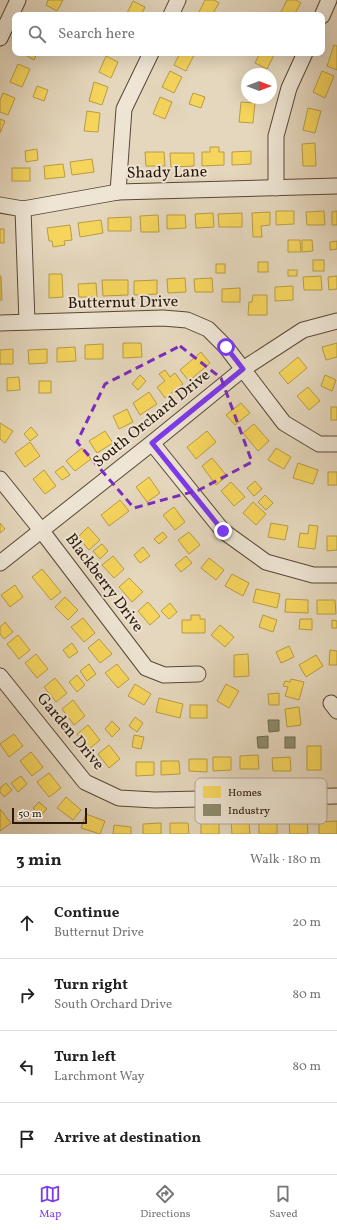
<!DOCTYPE html>
<meta charset="utf-8">
<style>
:root{--surface:#fff;--page:#f6f6f6;--text:#222;--muted:#767676;--line:#e0e0e0;--accent:#7c3aed}
body{margin:0;font-family:Vollkorn,serif;background:var(--page);color:var(--text)}
.compass{position:absolute;left:241px;top:68px;width:36px;height:36px;border-radius:50%;background:var(--surface);box-shadow:0 4px 16px #0002;rotate:90deg}
.scale{position:absolute;left:12px;bottom:10px;width:75px;box-sizing:border-box;padding-left:4px;border:2px solid #29170a;border-top:0;font-size:11px;line-height:14px;white-space:nowrap;color:#29170a;-webkit-text-stroke:3px #eee5d4;paint-order:stroke}
.stop{position:absolute;width:12px;height:12px;margin:-9px;border:3px solid #7c3aed;border-radius:50%;background:#fff}
.stop.end{background:#7c3aed;border-color:#fff;box-shadow:0 1px 4px #0008}
.list{margin:0;padding:0;list-style:none}
h2{display:flex;justify-content:space-between;align-items:center;height:52px;margin:0;padding:0 16px;font-size:17px}
h2 small{font-size:13px;font-weight:400;color:var(--muted)}
.list li{display:grid;grid-template-columns:26px 1fr auto;gap:12px;align-items:center;box-sizing:border-box;height:72px;padding:0 16px;border-top:1px solid var(--line)}
.list b{display:block;font-size:15px;white-space:nowrap}
.list p{margin:0;font-size:13px;white-space:nowrap;color:var(--muted)}
.list em{font-size:13px;font-style:normal;color:var(--muted)}
.icon{flex:none;width:22px;height:22px;fill:none;stroke:currentColor;stroke-width:2;stroke-linecap:round;stroke-linejoin:round}
.map{position:relative;flex:none;width:337px;height:834px;overflow:hidden}
.search{position:absolute;background:var(--surface);box-shadow:0 4px 16px #0002;left:12px;right:12px;top:12px;height:44px;display:flex;align-items:center;gap:10px;box-sizing:border-box;padding:0 14px;border-radius:8px;color:var(--muted);font-size:15px}
.sheet{height:340px;background:var(--surface)}
nav{display:flex;justify-content:space-around;align-items:center;box-sizing:border-box;height:56px;border-top:1px solid var(--line);background:var(--surface);font-size:11px;color:var(--muted)}
nav a{display:grid;justify-items:center;gap:2px}
nav .on{color:var(--accent)}
.map>svg:first-child{display:block}
</style>
<div class="map">
<svg width="337" height="834" viewBox="0 0 337 834">
<rect width="100%" height="100%" fill="#e5d7bd"/>
<filter id="stains"><feTurbulence type="fractalNoise" baseFrequency=".005" numOctaves="4"/><feColorMatrix values="0 0 0 0 .2 0 0 0 0 .09 0 0 0 0 .02 0 0 0 .5 -.17"/></filter>
<radialGradient id="worn" r=".72"><stop offset=".6" stop-color="#630" stop-opacity="0"/><stop offset="1" stop-color="#630" stop-opacity=".3"/></radialGradient>
<g fill="#f6d55c" stroke="#b89c43">
<path d="M48,0H63L57,11L46,5Z"/>
<path d="M205,0H214L219,3L212,15H204L199,12Z"/>
<path d="M287,0H296L301,3L294,15H286L281,12Z"/>
<path d="M133,1L145,7L141,15H126Z"/>
<path d="M334,45L337,46V70L327,66Z"/>
<path d="M22,53H37L34,60Z"/>
<path d="M180,53H191L194,55L186,71L174,65Z"/>
<path d="M260,53H275L267,69L255,63Z"/>
<path d="M106,56L118,62L111,78L99,72Z"/>
<path d="M18,64L30,69L22,87L10,82Z"/>
<path d="M170,71L182,77L174,93L162,87Z"/>
<path d="M322,71L334,76L325,98L313,92Z"/>
<path d="M94,82L108,87L102,105L89,101Z"/>
<path d="M37,86L48,90L44,101L33,97Z"/>
<path d="M3,93L15,98L8,115L0,112V100Z"/>
<path d="M193,93L205,97L201,108L189,104Z"/>
<path d="M160,97L172,102L165,119L153,114Z"/>
<path d="M241,102L255,103L253,123L239,122Z"/>
<path d="M308,108L321,111L315,133L303,130Z"/>
<path d="M87,111L100,113L98,132L84,131Z"/>
<path d="M0,119L5,121L0,133Z"/>
<path d="M315,143L316,166H303L302,144Z"/>
<path d="M210,147H219V152H224V165L202,166V152H210Z"/>
<path d="M37,149L38,160L26,162L25,151Z"/>
<path d="M251,151V164L232,165V152Z"/>
<path d="M145,152H164L165,166H146Z"/>
<path d="M170,153H194V166L171,167Z"/>
<path d="M92,159L94,172L72,175L70,162Z"/>
<path d="M63,164L65,177L45,179L44,166Z"/>
<rect x="12" y="168" width="18" height="13"/>
<path d="M276,211H294V224L276,225Z"/>
<path d="M324,211L325,225H307L306,212Z"/>
<path d="M337,211V225H332V212Z"/>
<path d="M270,212V225L261,226L262,237H253L252,213Z"/>
<path d="M213,213L214,227L196,228L195,214Z"/>
<path d="M242,213V227H219L218,214Z"/>
<path d="M158,215L159,232H141L140,216Z"/>
<path d="M167,215H185L186,228L167,229Z"/>
<path d="M131,217V231H108V218Z"/>
<path d="M101,220L103,233L80,237L78,223Z"/>
<path d="M70,225L72,240L64,241L65,245L53,247L52,241H49L47,228Z"/>
<rect x="0" y="229" width="4" height="14"/>
<path d="M288,240H300L301,252H288Z"/>
<path d="M302,240H312L313,251L302,252Z"/>
<path d="M337,241V249L330,250V242Z"/>
<rect x="313" y="260" width="11" height="11"/>
<rect x="258" y="262" width="10" height="10"/>
<rect x="216" y="264" width="9" height="9"/>
<rect x="288" y="270" width="9" height="6"/>
<path d="M49,274H62L63,297L49,298Z"/>
<path d="M0,276H1L2,300H0Z"/>
<path d="M321,276L322,290H304L303,277Z"/>
<path d="M337,276V289L329,290L328,277Z"/>
<path d="M185,278L186,292L168,293L167,279Z"/>
<path d="M212,278L213,292H195L194,279Z"/>
<path d="M102,280H128V295L103,296Z"/>
<path d="M157,280V294L134,295V281Z"/>
<path d="M96,283L97,297H79L78,284Z"/>
<path d="M293,286V300L275,301V287Z"/>
<path d="M240,288V302H222V289Z"/>
<path d="M253,295H267V315H248L249,302H252Z"/>
<path d="M123,343H141L142,357L123,358Z"/>
<path d="M337,343V357L326,360L322,347Z"/>
<path d="M103,344V359H85V345Z"/>
<path d="M75,347L76,361L57,362V348Z"/>
<path d="M13,349V364H0V350Z"/>
<path d="M47,349V363L29,364L28,350Z"/>
<path d="M201,352L210,363L189,381L180,370Z"/>
<path d="M298,357L307,368L288,384L279,373Z"/>
<path d="M165,370L170,377L175,373L183,384L165,398L157,387L165,381L159,374Z"/>
<path d="M140,375L146,381L138,390L132,384Z"/>
<path d="M325,375L336,380L332,391L321,386Z"/>
<path d="M19,377L20,390L7,391V378Z"/>
<rect x="39" y="381" width="12" height="12"/>
<path d="M308,387L320,401L309,410L297,396Z"/>
<path d="M149,392L157,404L140,415L133,403Z"/>
<path d="M241,403L250,413L235,425L226,415Z"/>
<rect x="331" y="407" width="6" height="13"/>
<path d="M127,409L133,422L119,429L113,416Z"/>
<path d="M0,423L13,431L5,443L0,439Z"/>
<path d="M254,424L269,441L258,451L243,433Z"/>
<path d="M31,427L38,435L30,441L24,434Z"/>
<path d="M105,431L113,443L97,453L89,441Z"/>
<path d="M207,431L216,442L196,459L187,447Z"/>
<path d="M30,442L40,456L25,467L15,453Z"/>
<path d="M82,448L91,459L75,471L66,461Z"/>
<path d="M276,448L291,457L284,469L268,460Z"/>
<path d="M212,458L227,476L216,485L202,466Z"/>
<path d="M298,463L318,470L313,484L293,478Z"/>
<path d="M63,466L70,475L62,480L55,472Z"/>
<path d="M44,470L56,486L45,494L33,479Z"/>
<rect x="328" y="472" width="9" height="13"/>
<path d="M149,477L160,493L147,502L136,487Z"/>
<path d="M255,481L262,489L254,496L247,488Z"/>
<path d="M231,482L245,497L234,506L221,491Z"/>
<path d="M265,495L273,503L266,510L258,502Z"/>
<path d="M120,500L129,511L109,526L101,515Z"/>
<path d="M253,502L266,514L256,525L243,513Z"/>
<path d="M174,507L185,522L175,530L163,515Z"/>
<path d="M0,523L5,529L0,533Z"/>
<path d="M271,523L288,526L285,540L268,537Z"/>
<path d="M309,525L318,526L315,549L298,547L300,533L308,534Z"/>
<path d="M88,527L100,540L89,550L78,537Z"/>
<path d="M163,532L167,537L159,544L154,539Z"/>
<path d="M189,532L200,545L189,554L178,540Z"/>
<path d="M327,536H337V550L327,551Z"/>
<path d="M102,544L108,551L100,559L93,551Z"/>
<path d="M143,547L150,556L140,563L134,555Z"/>
<path d="M113,556L124,569L114,578L102,565Z"/>
<path d="M186,556L192,563L181,572L175,565Z"/>
<path d="M209,558L224,570L216,580L201,568Z"/>
<path d="M42,569L61,592L51,600L32,577Z"/>
<path d="M232,574L249,583L243,596L225,586Z"/>
<path d="M129,578L143,592L132,602L119,587Z"/>
<path d="M15,585L23,597L10,607L1,595Z"/>
<path d="M256,589L280,594L277,608L253,602Z"/>
<path d="M65,597L78,610L68,620L55,607Z"/>
<path d="M286,599L308,600V613L285,612Z"/>
<path d="M317,600H335L336,614H317Z"/>
<path d="M148,602L160,616L150,625L138,611Z"/>
<path d="M170,603L177,612L169,619L161,611Z"/>
<path d="M191,615H200V619H205V633H182V620H191Z"/>
<path d="M263,615L277,620L273,632L259,627Z"/>
<path d="M83,618L95,633L84,642L71,627Z"/>
<path d="M300,619H312V630L299,629Z"/>
<path d="M332,620L337,621V628H332Z"/>
<path d="M5,622L13,632L4,639L0,634V627Z"/>
<path d="M220,625L234,637L225,647L211,635Z"/>
<path d="M18,635L30,650L19,659L7,644Z"/>
<path d="M99,639L112,654L100,663L88,648Z"/>
<path d="M72,643L78,652L69,658L63,650Z"/>
<path d="M289,646L294,657L281,663L276,652Z"/>
<path d="M330,650L337,651V665H329Z"/>
<path d="M36,654L48,669L37,678L25,663Z"/>
<path d="M248,654L249,676L234,677V655Z"/>
<path d="M316,655L323,666L306,677L299,665Z"/>
<path d="M89,664L96,674L87,681L80,671Z"/>
<path d="M117,664L129,679L118,688L105,673Z"/>
<path d="M77,675L85,685L77,692L69,682Z"/>
<path d="M55,678L67,693L56,702L44,687Z"/>
<path d="M291,679L304,682L299,700L285,696L288,687L283,686L285,681L290,682Z"/>
<path d="M135,684L151,694L144,705L128,696Z"/>
<path d="M226,684L239,691L229,708L217,701Z"/>
<path d="M279,693V705H269L268,694Z"/>
<path d="M159,698L183,704L180,718L156,712Z"/>
<path d="M73,700L85,716L74,725L62,709Z"/>
<rect x="190" y="705" width="17" height="13"/>
<path d="M299,707L301,725L287,727L285,709Z"/>
<path d="M135,717L143,723L137,732L129,726Z"/>
<path d="M112,721L120,729L112,737L105,729Z"/>
<path d="M88,725L100,740L89,749L77,734Z"/>
<path d="M14,734L23,746L9,757L0,744Z"/>
<path d="M134,735L144,737L141,749L132,747Z"/>
<path d="M109,745L120,759L109,768L98,754Z"/>
<rect x="307" y="746" width="14" height="24"/>
<path d="M31,752L43,767L32,776L20,761Z"/>
<path d="M258,755L259,769H240V756Z"/>
<path d="M213,757H231V770L213,771Z"/>
<path d="M290,757L291,771H273L272,758Z"/>
<path d="M189,759H207V772L189,771Z"/>
<path d="M161,761H179L180,774L161,775Z"/>
<path d="M136,762H154V775L136,776Z"/>
<path d="M49,773L61,788L49,797L37,782Z"/>
<path d="M21,776L27,784L18,792L11,783Z"/>
<path d="M6,783L12,790L4,797L0,792V788Z"/>
<path d="M66,797L81,810L73,820L57,808Z"/>
<path d="M39,802L47,809L40,816L33,808Z"/>
<path d="M0,809L11,823L0,831Z"/>
<path d="M86,814L105,821L100,834L81,828Z"/>
<path d="M231,821H249L250,834H232Z"/>
<path d="M337,821V834H319V822Z"/>
<rect x="201" y="822" width="18" height="12"/>
<path d="M289,822H307L308,834H290Z"/>
<path d="M161,823V834H143V824Z"/>
<path d="M170,823H188L189,834H170Z"/>
<rect x="259" y="823" width="18" height="11"/>
<path d="M114,825L131,827V834H113Z"/>
</g>
<g fill="#8c8c6e" stroke="#6e6950">
<path d="M268,720H279V731L269,732Z"/>
<path d="M268,736V748H258L257,737Z"/>
<rect x="285" y="737" width="10" height="11"/>
</g>
<g fill="none" stroke-linecap="round" stroke-linejoin="round">
<defs>
<g id="minor">
<path d="M171,15L178,0"/>
<path d="M322,16L329,0"/>
<path d="M0,38L18,0"/>
<path d="M276,188V136L289,88L305,53"/>
<path d="M118,192L124,109L151,53"/>
<path d="M0,205L23,209L118,192L337,186"/>
<path d="M23,209L27,322"/>
<path d="M0,323L163,318L187,320L208,329L226,347L284,423L319,444H337"/>
<path d="M152,443L223,531L266,562L313,575H337"/>
<path d="M0,479L41,530L146,668L164,675L198,674"/>
<path d="M0,563L152,443L243,369L303,330L337,321"/>
<path d="M0,676L85,782L119,798L155,800L337,796"/>
<path d="M331,703L337,711"/>
</g>
</defs>
<use href="#minor" stroke="#584737" stroke-width="17"/>
<use href="#minor" stroke="#eee5d4" stroke-width="15"/>
</g>
<g fill="none" stroke-linecap="round" stroke-linejoin="round">
<path stroke="#7c3aed" stroke-width="5" d="M223,531L152,443L243,369L226,347"/>
</g>
<path fill="none" stroke="#7b2cbf" stroke-width="3" stroke-dasharray="8 5" stroke-linejoin="round" d="M180,346L221,378L252,462L199,490L134,508L77,442L105,384Z"/>
<g text-anchor="middle" dominant-baseline="central" stroke-width="4" stroke-linejoin="round" paint-order="stroke">
<g font-size="16" fill="#29170a" stroke="#eee5d4">
<text transform="translate(167 173) rotate(-1)">Shady Lane</text>
<text transform="translate(123 303) rotate(-1)">Butternut Drive</text>
<text transform="translate(152 419) rotate(-39)">South Orchard Drive</text>
<text transform="translate(104 583) rotate(53)">Blackberry Drive</text>
<text transform="translate(70 732) rotate(50)">Garden Drive</text>
</g>
</g>
<rect x="195" y="778" width="132" height="46" rx="6" fill="#eee5d4" stroke="#b3a797" stroke-width="1"/>
<rect x="203" y="786" width="18" height="12" fill="#f6d55c"/>
<rect x="203" y="804" width="18" height="12" fill="#8c8c6e"/>
<g font-size="11" fill="#29170a">
<text x="228" y="796">Homes</text>
<text x="228" y="814">Industry</text>
</g>
<rect width="100%" height="100%" filter="url(#stains)"/>
<rect width="100%" height="100%" fill="url(#worn)"/>
</svg>
<svg class="compass" viewBox="-18 -18 36 36"><path d="M0-13l5 13h-10z" fill="#e53935"/><path d="M0 13l5-13h-10z" fill="#767676"/></svg>
<div class="scale">50 m</div>
<div class="stop" style="left:226px;top:347px"></div>
<div class="stop end" style="left:223px;top:531px"></div>
<div class="search"><svg class="icon" aria-label="search" viewBox="0 0 24 24"><circle cx="10" cy="10" r="6"/><path d="M15 15l6 6"/></svg>Search here</div>
</div>
<section class="sheet">
<h2>3 min<small>Walk · 180 m</small></h2>
<ul class="list">
<li><svg class="icon" aria-label="ahead" viewBox="0 0 24 24"><path d="M12 20V5M6 11l6-6 6 6"/></svg><div><b>Continue</b><p>Butternut Drive</p></div><em>20 m</em></li>
<li><svg class="icon" aria-label="right" viewBox="0 0 24 24"><path d="M7 20v-9h11M14 6l5 5-5 5"/></svg><div><b>Turn right</b><p>South Orchard Drive</p></div><em>80 m</em></li>
<li><svg class="icon" aria-label="left" viewBox="0 0 24 24"><path d="M17 20v-9H6M10 6l-5 5 5 5"/></svg><div><b>Turn left</b><p>Larchmont Way</p></div><em>80 m</em></li>
<li><svg class="icon" aria-label="arrive" viewBox="0 0 24 24"><path d="M6 21V4h12l-3 4 3 4H6"/></svg><div><b>Arrive at destination</b></div></li>
</ul>
</section>
<nav>
<a class="on"><svg class="icon" aria-label="map" viewBox="0 0 24 24"><path d="M3 6l6-2 6 2 6-2v14l-6 2-6-2-6 2zM9 4v14M15 6v14"/></svg>Map</a>
<a><svg class="icon" aria-label="directions" viewBox="0 0 24 24"><path d="M12 3l9 9-9 9-9-9zM9 14v-3h6M13 9l2 2-2 2"/></svg>Directions</a>
<a><svg class="icon" aria-label="saved" viewBox="0 0 24 24"><path d="M7 4h10v16l-5-4-5 4z"/></svg>Saved</a>
</nav>
